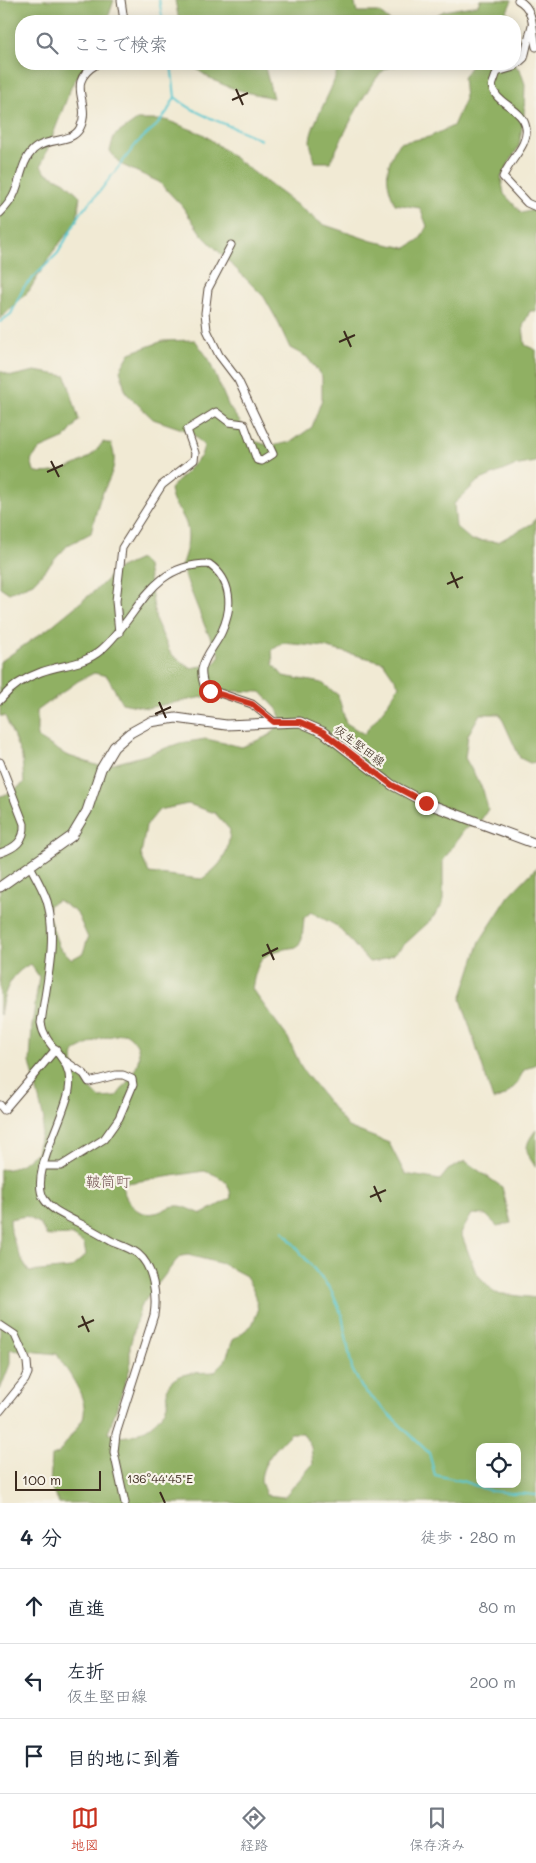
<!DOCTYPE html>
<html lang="ja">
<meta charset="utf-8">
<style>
:root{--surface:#fff;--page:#f2f2f3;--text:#1f2937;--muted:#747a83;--line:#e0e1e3;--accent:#c8321e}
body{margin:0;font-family:Mali,"Klee One",sans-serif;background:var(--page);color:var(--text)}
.controls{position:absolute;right:15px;bottom:15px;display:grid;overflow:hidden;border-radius:10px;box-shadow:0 2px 12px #0003}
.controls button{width:45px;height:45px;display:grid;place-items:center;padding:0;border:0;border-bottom:1px solid var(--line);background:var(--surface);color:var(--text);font:25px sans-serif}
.scale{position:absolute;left:15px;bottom:12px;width:86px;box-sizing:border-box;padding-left:5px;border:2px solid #3b2a1e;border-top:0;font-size:14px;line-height:18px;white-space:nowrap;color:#3b2a1e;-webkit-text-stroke:4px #f7f3e8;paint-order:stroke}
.stop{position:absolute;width:15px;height:15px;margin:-11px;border:4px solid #c8321e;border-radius:50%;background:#fff}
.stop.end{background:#c8321e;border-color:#fff;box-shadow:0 1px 5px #0008}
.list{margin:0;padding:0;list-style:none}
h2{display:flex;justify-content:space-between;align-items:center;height:65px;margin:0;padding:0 20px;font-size:21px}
h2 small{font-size:16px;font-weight:400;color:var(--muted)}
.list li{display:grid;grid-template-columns:32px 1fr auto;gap:15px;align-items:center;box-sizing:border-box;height:75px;padding:0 20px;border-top:1px solid var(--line)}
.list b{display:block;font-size:19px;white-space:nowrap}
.list p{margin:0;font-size:16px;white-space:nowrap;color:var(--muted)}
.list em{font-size:16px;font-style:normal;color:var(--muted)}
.icon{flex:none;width:28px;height:28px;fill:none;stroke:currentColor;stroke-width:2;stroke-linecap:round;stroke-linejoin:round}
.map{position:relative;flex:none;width:536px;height:1503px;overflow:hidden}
.search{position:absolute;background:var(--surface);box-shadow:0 2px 12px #0003;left:15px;right:15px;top:15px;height:55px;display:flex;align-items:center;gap:12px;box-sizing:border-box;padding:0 18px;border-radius:20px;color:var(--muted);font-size:19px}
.sheet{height:290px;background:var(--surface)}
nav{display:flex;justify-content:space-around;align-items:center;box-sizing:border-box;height:70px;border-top:1px solid var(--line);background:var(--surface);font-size:14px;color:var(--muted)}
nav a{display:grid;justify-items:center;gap:2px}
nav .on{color:var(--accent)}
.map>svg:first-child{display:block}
</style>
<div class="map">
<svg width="536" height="1503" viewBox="0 0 536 1503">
<rect width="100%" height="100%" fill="#f7f3e8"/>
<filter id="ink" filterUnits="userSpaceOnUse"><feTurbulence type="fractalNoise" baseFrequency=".02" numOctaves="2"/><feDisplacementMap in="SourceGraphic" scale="10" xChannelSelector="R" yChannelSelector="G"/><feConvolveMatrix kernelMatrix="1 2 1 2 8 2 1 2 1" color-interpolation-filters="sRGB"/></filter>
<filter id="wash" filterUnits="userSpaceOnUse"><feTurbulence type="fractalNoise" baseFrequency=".0096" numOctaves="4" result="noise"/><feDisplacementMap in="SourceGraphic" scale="20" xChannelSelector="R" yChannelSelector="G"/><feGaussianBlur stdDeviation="1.12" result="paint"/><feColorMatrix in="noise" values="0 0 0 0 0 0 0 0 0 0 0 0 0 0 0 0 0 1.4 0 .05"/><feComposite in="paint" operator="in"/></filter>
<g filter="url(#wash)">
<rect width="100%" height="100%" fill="#f1ead4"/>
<g fill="#90b063" stroke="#666d40" fill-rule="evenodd">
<path d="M0,0H114L107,21H21V64H86L72,85L41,166L45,172L65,182L80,196L77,221L52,253L29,291L0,319Z"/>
<path d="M175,0H354L357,12H379L390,21H179Z"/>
<path d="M480,0H512L505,16L493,21H425L444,11L478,5Z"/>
<path d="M191,64H264L273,98C241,91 216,87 191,64Z"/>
<path d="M337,64H411C402,65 389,65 382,72C365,88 342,139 330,162H315C314,156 310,146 310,140C313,118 340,80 337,64Z"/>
<path d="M472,64H513L520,70L525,84L524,115L519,146L501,177L504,194L522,213L536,209V311H530L523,326L525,345L536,350V462L514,466L478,481L454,504L456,527L471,540L498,542L533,523L536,518V762L530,763L520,758L500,714H480L468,735L465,758L483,790L488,809L481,820L464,830L443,861V904L431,920L394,954L378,961L369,962L337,926L311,912L304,918L302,939L298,947C264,951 258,955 252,989L288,1038L302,1069L348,1127L389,1143L405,1174L440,1180L448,1170L465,1161L502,1187L511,1223L497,1226L486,1215L472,1214L461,1233L476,1273L495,1293L536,1298V1503H59L50,1485L52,1456L58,1454L83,1419C90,1398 67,1372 57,1354L10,1349V1364L0,1390V1169C14,1172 27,1160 37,1152L44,1120L30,1062L32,1026L39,977L31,964C10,973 3,994 0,1015V796L9,794L24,783L22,757L5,716H0V662L49,628L98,588L116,570L140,559L147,566L156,621L171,654L190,668L215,664L220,655L206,629L181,566C187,550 192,532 183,517C176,503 173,507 170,489L201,456L204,446L191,432L153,419L126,393L120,370L130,353L163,341L195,340L208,358L229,407L254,441L271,446L291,442L312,427L322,399V377L307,357L290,348L277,320L264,297L202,235L182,206L159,182L120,164L110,151L114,136L137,120H166L203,134L322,224L372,241L406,248L420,239L427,226L420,208L395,204C384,179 385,166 399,143L429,137L453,126L465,99L463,78ZM283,643L324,647L383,662L399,685L387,705L364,734L346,723L338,695L322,683L283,676L273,664L272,650ZM94,673L107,676L122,703L147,708L234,691L261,692L277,709L282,721L270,735L242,747L206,739L180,743L146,755L102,767L66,755L37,737V711L78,681ZM188,804L215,813L230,830C228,855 223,864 202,879L149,873L141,855L146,826L159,810ZM58,900L77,913L88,938L83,953L72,959L59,947L48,915L49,905ZM125,1033C154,1051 131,1077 116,1097L100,1098C88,1085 67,1070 75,1051L99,1039ZM204,1171C220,1176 230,1180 231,1198L202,1214C195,1212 184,1205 177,1206C167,1206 163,1212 155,1213C135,1217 126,1200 121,1184ZM26,1216L40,1224L47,1236L72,1235L84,1244L86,1255L71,1268L29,1272C20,1256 9,1238 10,1219ZM188,1255L223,1264L246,1276L256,1296L258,1311L252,1325L233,1340L225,1361L214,1372C199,1373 181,1371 170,1383C164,1390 170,1397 167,1405C160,1425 127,1445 108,1433L130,1368V1346L140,1307L175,1262L181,1256ZM291,1433H303L311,1447L313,1464L284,1497L266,1495C265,1491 261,1484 261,1480C262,1461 279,1445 291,1433ZM480,1447H517V1484H480Z"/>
<path d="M0,371L12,376L35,371L66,376L79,420L65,438L40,449L31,460L34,471C49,477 77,466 90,456C95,453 99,447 103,442L111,444C120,466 108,479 100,499C96,510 94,522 91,533L68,545L33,583L9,593L0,587Z"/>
<path d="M536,868V1064L524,1070L516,1085L505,1096L493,1100L461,999L480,941L509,896Z"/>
<path d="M536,1130V1167C524,1152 524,1145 536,1130Z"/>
</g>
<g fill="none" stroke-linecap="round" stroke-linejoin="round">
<g stroke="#5cc9d2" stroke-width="2">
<path d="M159,0L163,21"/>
<path d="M175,97C199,118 233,125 261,140"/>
<path d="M0,322L11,314L24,287L58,253L82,211L100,191L137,143L157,125L167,112L175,97L171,64"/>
<path d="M283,1231L331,1290L342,1315L352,1369L362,1388L429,1453L435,1475L462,1481L491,1491L536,1495"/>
</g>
</g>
</g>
<g filter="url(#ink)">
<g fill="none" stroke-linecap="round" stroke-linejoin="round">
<defs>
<g id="minor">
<path d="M121,0L124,21"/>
<path d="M518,0C535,9 532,30 536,47"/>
<path d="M532,25L524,58L514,67L497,72L492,86C495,104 523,108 526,128C529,145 508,162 503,177L527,203L536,207"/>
<path d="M0,213C6,207 12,200 15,192C21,178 22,161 33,150C46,137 72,144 80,128C93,102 63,84 97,64"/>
<path d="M119,633L116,601L122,548L162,485L194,460L195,453L187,430L216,412L229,422L244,424L257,460L262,461L273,454L238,380L219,355L207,330L205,313L208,289L231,245"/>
<path d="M0,700C11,687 24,678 41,672C62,664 82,666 101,650C140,616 148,564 209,564C232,580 233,607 222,631C216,645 206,653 202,669C201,675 203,682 205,688L252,704L274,722"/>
<path d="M0,762L24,824C25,841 15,848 0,853"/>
<path d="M30,866C36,877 43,889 47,901C58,939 46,985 41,1023C45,1050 75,1057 69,1090C65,1117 29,1175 44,1199C51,1210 64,1215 75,1221C87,1227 99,1234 111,1241C120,1245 131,1248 138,1254C154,1267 157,1297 154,1315L116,1434L114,1452L125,1503"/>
<path d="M0,1105L4,1110L56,1049"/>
<path d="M43,1166H61L104,1139L119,1118L133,1085L132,1079L123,1075H116L89,1082L84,1074L65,1061"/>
<path d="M0,1325L15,1335L27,1362L28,1373L25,1380L0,1411"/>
</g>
<path id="major" d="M0,887L72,836L87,811L101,769L114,747L130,733L150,722L176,718L226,725L300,722L323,732L392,785L426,803L536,844"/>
</defs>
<use href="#minor" stroke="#564739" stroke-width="9"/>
<use href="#major" stroke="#564739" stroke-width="11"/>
<use href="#minor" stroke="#fff" stroke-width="7"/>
<use href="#major" stroke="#fff" stroke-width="9"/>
</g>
</g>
<g fill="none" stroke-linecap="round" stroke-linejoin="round" filter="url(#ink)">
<path stroke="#c8321e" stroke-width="6" d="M210,691L252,704L274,722H300L323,732L392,785L426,803"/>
</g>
<path fill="none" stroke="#3b2a1e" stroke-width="2" d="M236,89L243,105M232,100L248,93M344,331L351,347M339,342L355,335M51,461L59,477M47,472L63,465M451,572L458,588M447,584L463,577M159,702L166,718M155,714L171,707M267,944L274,960M262,956L278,948M374,1186L381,1202M370,1197L386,1190M82,1316L89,1332M78,1327L94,1320M160,1492L165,1503"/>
<g text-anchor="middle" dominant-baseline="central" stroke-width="4.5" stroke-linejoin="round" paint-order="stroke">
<g font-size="12" fill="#3b2a1e" stroke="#f7f3e8">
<text transform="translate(360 745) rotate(37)">仮生堅田線</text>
</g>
<g font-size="15" fill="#745454" stroke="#f7f3e8">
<text x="108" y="1181">鞁筒町</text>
</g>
</g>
<g font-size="12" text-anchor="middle" fill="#3b2a1e" stroke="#f7f3e8" stroke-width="4.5" stroke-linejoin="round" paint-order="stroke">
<text x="160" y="1483">136°44'45"E</text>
</g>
</svg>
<div class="controls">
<button><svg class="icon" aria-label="locate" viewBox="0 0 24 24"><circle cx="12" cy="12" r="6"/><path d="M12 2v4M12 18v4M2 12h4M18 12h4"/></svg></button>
</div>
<div class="scale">100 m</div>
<div class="stop" style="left:210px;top:691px"></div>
<div class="stop end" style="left:426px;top:803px"></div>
<div class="search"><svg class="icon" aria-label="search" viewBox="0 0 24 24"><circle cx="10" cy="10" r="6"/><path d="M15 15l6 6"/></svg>ここで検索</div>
</div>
<section class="sheet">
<h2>4 分<small>徒歩 · 280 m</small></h2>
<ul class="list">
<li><svg class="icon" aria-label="ahead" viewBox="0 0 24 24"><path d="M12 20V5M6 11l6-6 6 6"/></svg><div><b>直進</b></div><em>80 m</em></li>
<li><svg class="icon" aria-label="left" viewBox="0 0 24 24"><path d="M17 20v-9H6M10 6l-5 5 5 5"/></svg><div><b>左折</b><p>仮生堅田線</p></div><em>200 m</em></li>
<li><svg class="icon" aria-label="arrive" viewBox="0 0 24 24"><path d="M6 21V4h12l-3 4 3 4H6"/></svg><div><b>目的地に到着</b></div></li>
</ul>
</section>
<nav>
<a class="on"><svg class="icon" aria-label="map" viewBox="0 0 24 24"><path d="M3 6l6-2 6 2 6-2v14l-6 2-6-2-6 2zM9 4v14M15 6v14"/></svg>地図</a>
<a><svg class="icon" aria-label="directions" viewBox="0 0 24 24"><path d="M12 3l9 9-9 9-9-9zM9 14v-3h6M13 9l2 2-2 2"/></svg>経路</a>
<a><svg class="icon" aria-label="saved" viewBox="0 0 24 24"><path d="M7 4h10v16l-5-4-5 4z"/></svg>保存済み</a>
</nav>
